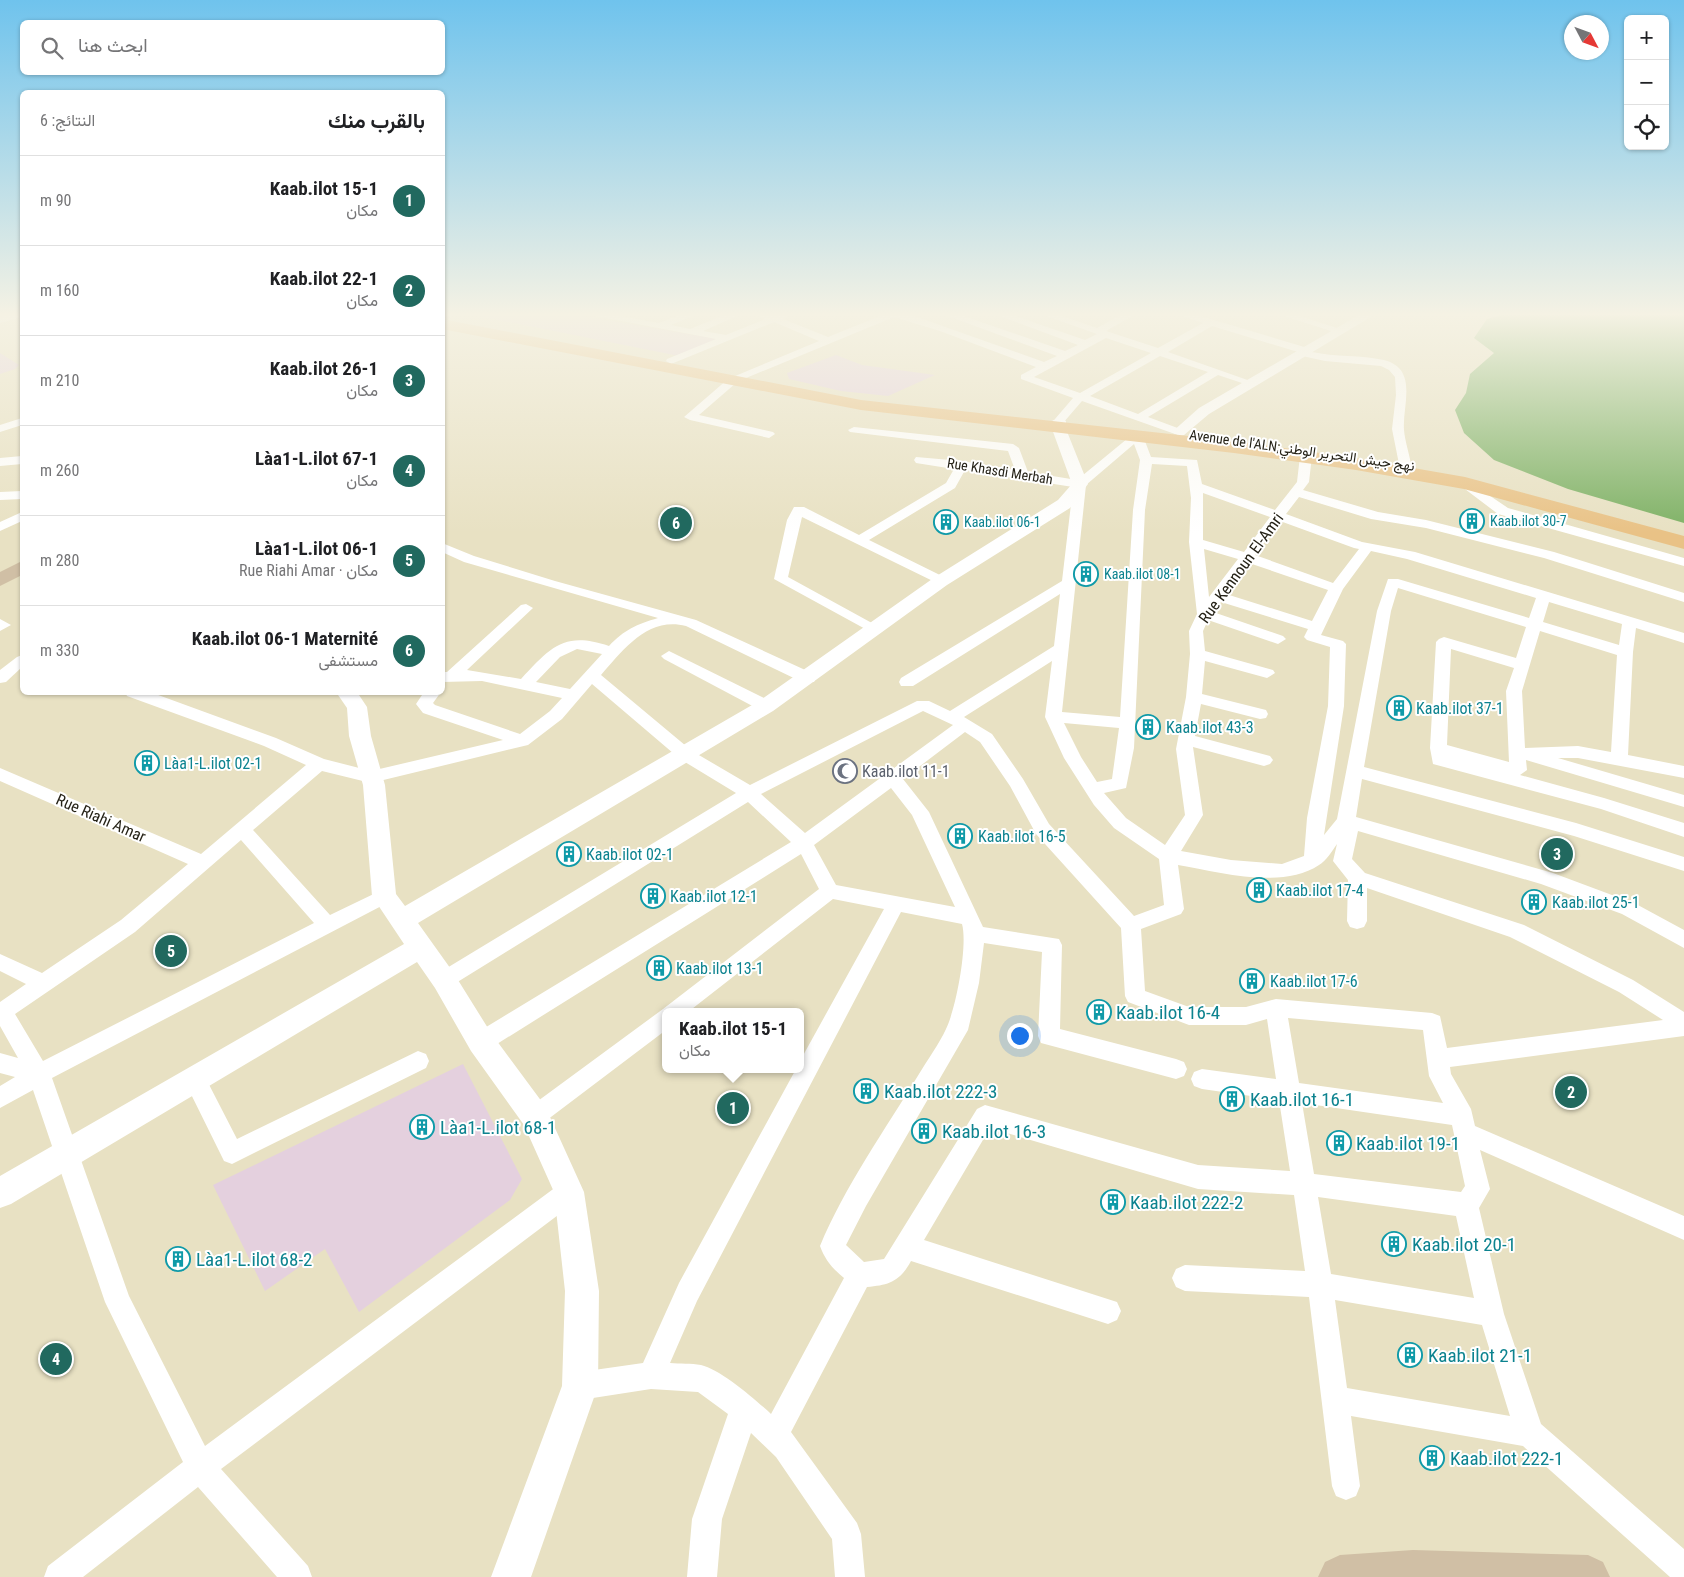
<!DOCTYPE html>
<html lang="ar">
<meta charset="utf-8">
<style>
:root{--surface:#fff;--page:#f6f6f6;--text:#202124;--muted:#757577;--line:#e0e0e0;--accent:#21695f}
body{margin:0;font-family:"Roboto Condensed",Vazirmatn,sans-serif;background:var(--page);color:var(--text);direction:rtl}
.controls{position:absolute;right:15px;top:15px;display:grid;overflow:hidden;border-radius:8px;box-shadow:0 1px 4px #0004}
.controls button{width:45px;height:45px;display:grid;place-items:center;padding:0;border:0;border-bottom:1px solid var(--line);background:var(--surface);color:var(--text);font:25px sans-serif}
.compass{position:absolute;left:1564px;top:15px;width:45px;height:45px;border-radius:50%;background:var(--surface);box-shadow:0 1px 4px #0004;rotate:131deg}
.you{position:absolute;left:1019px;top:1035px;width:18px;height:18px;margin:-12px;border:4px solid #fff;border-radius:50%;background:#1a73e8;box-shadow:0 0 0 8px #1a73e833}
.badge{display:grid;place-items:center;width:32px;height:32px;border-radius:50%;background:var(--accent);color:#fff;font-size:16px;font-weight:700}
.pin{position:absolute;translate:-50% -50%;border:2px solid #fff;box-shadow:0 1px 5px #0006}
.popup{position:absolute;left:662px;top:1008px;width:142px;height:65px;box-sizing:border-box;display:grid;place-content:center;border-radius:8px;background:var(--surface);filter:drop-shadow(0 1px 4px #0005);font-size:16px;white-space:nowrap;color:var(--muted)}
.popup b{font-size:19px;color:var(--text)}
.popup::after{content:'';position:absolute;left:50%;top:100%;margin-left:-10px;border:10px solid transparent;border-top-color:var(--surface)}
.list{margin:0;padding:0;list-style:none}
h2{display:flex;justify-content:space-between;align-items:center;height:65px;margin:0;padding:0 20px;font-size:21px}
h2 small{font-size:16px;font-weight:400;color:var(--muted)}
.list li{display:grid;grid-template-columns:32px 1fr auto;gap:15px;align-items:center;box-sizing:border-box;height:90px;padding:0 20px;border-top:1px solid var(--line)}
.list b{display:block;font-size:19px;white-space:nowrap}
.list p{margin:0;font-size:16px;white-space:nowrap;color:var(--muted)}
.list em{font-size:16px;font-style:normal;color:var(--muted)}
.icon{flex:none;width:28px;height:28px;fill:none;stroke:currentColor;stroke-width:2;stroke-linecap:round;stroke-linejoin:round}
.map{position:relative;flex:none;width:1684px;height:1577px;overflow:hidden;direction:ltr}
.search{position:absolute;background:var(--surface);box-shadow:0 1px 4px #0004;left:20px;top:20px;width:425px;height:55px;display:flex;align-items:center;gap:12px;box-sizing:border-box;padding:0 18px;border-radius:8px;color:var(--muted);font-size:19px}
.panel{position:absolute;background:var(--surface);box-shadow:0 1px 4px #0004;left:20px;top:90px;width:425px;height:605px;border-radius:8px;direction:rtl}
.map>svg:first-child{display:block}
</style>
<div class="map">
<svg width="1684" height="1577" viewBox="0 0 1684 1577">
<rect width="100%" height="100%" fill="#e8e1c3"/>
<g fill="#e4d0de">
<path d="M482,312H560L718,339L679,356L474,315Z"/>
<path d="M0,353L19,365L15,369L0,374Z"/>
<path d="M836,355L862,365L935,375L888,396L841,391L789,379L787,373Z"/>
<path d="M463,1064L522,1179L510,1200L359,1312L325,1249L265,1291L213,1185Z"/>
</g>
<path fill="#7eb165" d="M1510,312H1684V523L1568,489L1494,460L1464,433L1455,410L1466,393L1470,374L1494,353L1474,338L1487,319Z"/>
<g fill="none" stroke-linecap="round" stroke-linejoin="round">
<g fill="#fff" fill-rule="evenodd">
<path d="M17,312H22V317L0,323V317Z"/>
<path d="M574,312H597L659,323L687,312H702L671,325L690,329L732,312H746L703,331L726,335L765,319L752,312H766L774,315L782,312H796L783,319L828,337L885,314L883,312H903L1044,362L1057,356L937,312H952L1065,351L1078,345L989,312H1004L1085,340L1097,334L1035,312H1050L1097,328L1126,312H1139L1106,331L1158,348L1203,323L1171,312H1187L1311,349L1312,352C1335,357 1361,355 1384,360C1419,369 1402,406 1404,430C1405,441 1409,453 1411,464L1405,468L1399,464L1392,429L1396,395L1395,377L1389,370L1381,366L1325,361L1298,355V352L1212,326L1168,352L1256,383L1251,386L1218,375L1148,417L1183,430V434H1175L1082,401L1063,423H1055V419L1073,398L1021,379V375L1036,367L940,331L894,317L746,378L736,383L699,415L773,432L775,434L769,438L690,420L684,417L728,379L819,341L774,322L671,364L666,361L667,359L716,339ZM1106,338L1151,353L1080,393L1034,377ZM1160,356L1208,372L1138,414L1090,396Z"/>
<path d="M836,312H855L850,315Z"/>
<path d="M1272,312H1288L1346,331L1337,333Z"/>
<path d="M22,418V425L0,432V425Z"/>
<path d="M854,427L1013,444L1019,448L1028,472L1077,480L1133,434L1137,432L1143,436L1151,457L1197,460L1202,484L1275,510L1297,482L1300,456L1306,452L1312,456L1309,482L1303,490L1378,512L1426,520L1554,552L1684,593V602L1544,558L1426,528L1371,519L1299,497L1286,514L1362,542L1415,552L1684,633V643L1636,628L1633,652L1628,755L1684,766V778L1578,758H1558L1684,795V807L1526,760L1527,770L1520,775L1604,798L1684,823V837L1601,809L1433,764L1430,748L1436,642L1439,639L1444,637L1516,658L1526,627L1398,588L1391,611L1364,767L1576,823L1684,857V871L1574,836L1362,779L1356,817L1553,873L1636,904L1684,930V948L1622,914L1541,884L1358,831L1352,859L1365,873L1524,925L1633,980L1684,1012V1036L1450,1067L1451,1074L1471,1109L1475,1126L1684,1216V1240L1480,1150L1490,1189L1479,1208L1504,1314L1541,1424L1684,1549V1577H1670L1523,1446L1351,1416L1360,1486L1356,1496L1346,1500L1336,1496L1332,1486L1309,1297L1185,1291L1176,1287L1172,1278L1176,1269L1185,1265L1305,1271L1294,1195L1198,1189L990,1128L924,1240L1117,1302L1121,1311L1117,1320L1108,1324L911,1261C900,1281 890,1285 867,1287L791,1432L857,1523L861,1534L865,1577H835L832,1539L776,1457L751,1433L722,1519L717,1577H687L692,1519L728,1414L698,1392L651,1389L580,1400L570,1396L566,1386L570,1376L580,1372L643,1363L679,1283L796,1069H800V1061L884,909L833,899L688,1012H666V1030L543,1123L535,1127L527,1123L524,1116L527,1109L663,1009L819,889L801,854L489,1049L481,1051L473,1049L470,1042L473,1035L791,842L748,802L451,986L444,989L437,986L434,980L437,974L736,793L680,759L592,684L562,719L528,745L371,783L322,771L253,830L330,915L384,889L391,891L394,896L391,901L52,1078L129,1296L205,1446L560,1184L569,1180L578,1184L581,1192L578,1200L221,1469L308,1566L312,1577H277L198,1487L83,1577H44L48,1566L183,1462L105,1302L33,1090L0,1108V1086L15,1077L0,1073V1053L18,1058L0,1026V1002L26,984L0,971V954L42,973L121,920L188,864L0,781V768L201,854L306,765L264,746L127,696L125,692H150L276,738L324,759L371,771L503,740L423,713L416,704L424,692H441L433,703L435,705L520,734L550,711L562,698L482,681L442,682V672H447L521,605L526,604L533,608L467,670L521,679C551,647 564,631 609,646C624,630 637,624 658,618L464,562L442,552V543L474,556L555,581L696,620L814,674L816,678L814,682H802L686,626C648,616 623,650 601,675L692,751L750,785L917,701H929L950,711L1054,646L1060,594L913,686H901L899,682L901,678L1062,581L1073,487L965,470L955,488L869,540L946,578L948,581L941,585L802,517L788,577L881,628L874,632L869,631L774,579L787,520L794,507H804L859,535L946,483L954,469L916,463L914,460L916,457L962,461L1015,470L1008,451L850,432L848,430ZM1134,444L1140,460L1133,510L1120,717L1062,712L1086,485ZM1152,464L1187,466L1191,498L1189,542L1197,614L1189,631L1190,654L1186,697L1176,749L1185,815L1165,845L1126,818L1104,793L1126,788L1134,748L1145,510ZM1203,493L1270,517L1244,552L1203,540ZM1280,521L1354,548L1359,549L1333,583L1255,555ZM1204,549L1238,559L1209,597ZM1371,551L1407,559L1536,598L1529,618L1398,579H1388L1377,611L1337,819L1324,835L1344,706L1346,644L1343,641L1321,635L1343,589ZM1249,563L1328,590L1312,621L1226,594ZM1221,602L1308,629L1304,637L1307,640L1330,647L1328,706L1307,818L1304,856L1282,864L1231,860L1181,851L1203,815L1193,747L1264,766L1270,764L1273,760L1270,756L1195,736L1201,704L1260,719L1266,718L1268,714L1266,710L1202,694L1205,661L1267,678L1275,673L1273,670L1205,651L1203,631L1208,620L1278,644L1286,639L1283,636L1213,612ZM1549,602L1622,624L1619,645L1543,622ZM1540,631L1617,655L1611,752L1578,746L1525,748L1522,691ZM577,649L602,654L570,689L536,682L560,657ZM1451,649L1514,668L1506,691L1509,762L1447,745ZM1052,661L1045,717L1064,758L1094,805L1114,828L1159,859L1164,905L1134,916L1049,824L1023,779L992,734L964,717ZM923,711L953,725L805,833L761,794ZM1064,723L1119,728L1112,779L1097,782L1081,757ZM965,732L980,742L1010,786L1036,834L1121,928L1125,996L1128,1002L1189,1025H1246L1267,1019L1276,1079L1202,1069L1194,1072L1191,1079L1194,1086L1202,1089L1279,1100L1290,1171L1198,1165L985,1105L977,1109L884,1259L864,1262L846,1245L866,1206L968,1030L979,983L984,943L1042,952L1038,1036L1041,1043L1176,1079L1184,1076L1187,1069L1184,1062L1176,1059L1060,1029L1062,945L1059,939L983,927L929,812L903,779ZM891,788L912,815L955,907L836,885L814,845ZM241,840L314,923L43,1061L15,1014L135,932ZM1337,844L1333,861L1348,880L1347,921L1350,927L1357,929L1364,927L1367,921V888L1510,937L1619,992L1663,1020L1447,1048L1440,1016L1432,1013L1276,999L1246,1007H1189L1145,991L1141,929L1181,914L1184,909L1178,865C1219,872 1282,890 1319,865C1326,861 1332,851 1337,844ZM901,912L962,924C968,945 956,1009 946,1029C939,1044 928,1059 919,1074C885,1130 845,1186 820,1246C825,1260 833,1269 844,1278L771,1414C756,1400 720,1369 701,1365C691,1363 680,1364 670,1363L697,1301ZM1288,1018L1423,1030L1429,1076L1443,1103L1299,1083ZM1302,1103L1452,1125L1465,1186L1461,1192L1314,1174ZM1318,1197L1456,1216L1474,1298L1331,1274ZM1335,1300L1482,1325L1510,1416L1347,1388Z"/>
<path d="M22,456V464L0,466V458Z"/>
<path d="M1465,479L1508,508L1684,558V566L1498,514L1461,486L1459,483Z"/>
<path d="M22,491V499L0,500V492Z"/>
<path d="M22,512V521L0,531V522Z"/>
<path d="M0,619L11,625L0,631Z"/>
<path d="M669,651L772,702L774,706L772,710H760L664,659L661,656Z"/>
<path d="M22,655V667L6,682L0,683V670L17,657Z"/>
<path d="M418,1051L426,1054L429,1061L426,1068L232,1164L224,1161L183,1078L186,1071L194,1068L202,1071L237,1139Z"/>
</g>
<g fill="#fff" fill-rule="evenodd">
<path d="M460,312L442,321V313Z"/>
<path d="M1364,312H1379L1209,414L1184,435L1179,436L1172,432L1199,408Z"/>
<path d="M1059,417L1066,421V429L1088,484L1070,508L947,585L773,711L418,923L453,972L491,1033L545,1106L584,1192L599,1291L598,1386L531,1577H491L562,1386L565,1291L554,1192L524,1125L471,1051L435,988L417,962L11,1204L0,1208V1176L404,944L372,896L363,785L349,736L347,708L336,692H357L367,707L371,736L385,785L396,894L405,906L759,701L935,577L1058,500L1072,484L1052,429V421Z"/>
</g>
<g fill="#d0bfa5" fill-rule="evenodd">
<path d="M442,313L448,314L450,317L448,320L442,321Z"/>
<path d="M22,561V575L0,586V572Z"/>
<path d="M1413,1550L1588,1555L1603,1562L1610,1577H1318L1325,1562L1340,1555Z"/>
</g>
<path fill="#e9c286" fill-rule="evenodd" d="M442,319L861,400L1234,441L1356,458L1465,477L1684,536V549L1464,489L1356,470L1234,453L861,410L442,329Z"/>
</g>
<linearGradient id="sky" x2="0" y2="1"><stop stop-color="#6fc3ed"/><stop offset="0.59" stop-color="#f5f2e4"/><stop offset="1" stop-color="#f5f2e4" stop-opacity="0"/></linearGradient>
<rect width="1684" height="533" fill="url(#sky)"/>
<defs>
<symbol id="building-ring" viewBox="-11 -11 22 22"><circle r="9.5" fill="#fff" stroke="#0f9aa8" stroke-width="1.5"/><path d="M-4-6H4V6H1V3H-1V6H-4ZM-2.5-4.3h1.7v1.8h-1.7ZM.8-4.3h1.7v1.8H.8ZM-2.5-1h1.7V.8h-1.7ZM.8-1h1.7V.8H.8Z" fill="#0f9aa8"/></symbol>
<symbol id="mosque-ring" viewBox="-11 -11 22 22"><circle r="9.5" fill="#fff" stroke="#6b7280" stroke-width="1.5"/><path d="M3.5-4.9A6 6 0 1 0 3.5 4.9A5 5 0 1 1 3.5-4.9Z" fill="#6b7280"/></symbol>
</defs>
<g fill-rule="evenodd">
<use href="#building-ring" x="1458" y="507" width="28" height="28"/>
<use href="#building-ring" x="932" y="508" width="28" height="28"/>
<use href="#building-ring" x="1072" y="560" width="28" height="28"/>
<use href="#building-ring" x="1385" y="694" width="28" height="28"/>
<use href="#building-ring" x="1134" y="713" width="28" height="28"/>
<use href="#building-ring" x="133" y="749" width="28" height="28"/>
<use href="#mosque-ring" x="831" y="757" width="28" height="28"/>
<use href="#building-ring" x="946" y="822" width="28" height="28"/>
<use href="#building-ring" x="555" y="840" width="28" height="28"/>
<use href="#building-ring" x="1245" y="876" width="28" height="28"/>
<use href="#building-ring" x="639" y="882" width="28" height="28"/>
<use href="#building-ring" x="1520" y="888" width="28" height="28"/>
<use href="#building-ring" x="645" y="954" width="28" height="28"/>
<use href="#building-ring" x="1238" y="967" width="28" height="28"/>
<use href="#building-ring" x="1085" y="998" width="28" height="28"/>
<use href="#building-ring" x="852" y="1077" width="28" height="28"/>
<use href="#building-ring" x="1218" y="1085" width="28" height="28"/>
<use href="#building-ring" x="408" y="1113" width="28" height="28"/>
<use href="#building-ring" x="910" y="1117" width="28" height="28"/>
<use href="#building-ring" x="1325" y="1129" width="28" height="28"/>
<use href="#building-ring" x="1099" y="1188" width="28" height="28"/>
<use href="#building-ring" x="1380" y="1230" width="28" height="28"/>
<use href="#building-ring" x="164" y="1245" width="28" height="28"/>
<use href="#building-ring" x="1396" y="1341" width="28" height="28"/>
<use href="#building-ring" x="1418" y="1444" width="28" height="28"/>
</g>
<g text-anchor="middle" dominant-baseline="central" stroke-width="4" stroke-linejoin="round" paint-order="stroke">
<g font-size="14" fill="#252217" stroke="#fff">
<text transform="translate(1302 450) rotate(8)">Avenue de l'ALN;نهج جيش التحرير الوطني</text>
<text transform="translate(1000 471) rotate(9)">Rue Khasdi Merbah</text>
</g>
<g font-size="14" fill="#0d838f" stroke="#fff" text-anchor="start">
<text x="1490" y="521">Kaab.ilot 30-7</text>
<text x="964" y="522">Kaab.ilot 06-1</text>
<text x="1104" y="574">Kaab.ilot 08-1</text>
</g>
<g font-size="16" fill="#252217" stroke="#fff">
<text transform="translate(1241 568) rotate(-54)">Rue Kennoun El-Amri</text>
<text transform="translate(101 818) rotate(24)">Rue Riahi Amar</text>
</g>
<g font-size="16" fill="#0d838f" stroke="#fff" text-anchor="start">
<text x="1416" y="708">Kaab.ilot 37-1</text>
<text x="1166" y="727">Kaab.ilot 43-3</text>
<text x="164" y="763">Làa1-L.ilot 02-1</text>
<text x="978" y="836">Kaab.ilot 16-5</text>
<text x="586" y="854">Kaab.ilot 02-1</text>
<text x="1276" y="890">Kaab.ilot 17-4</text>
<text x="670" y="896">Kaab.ilot 12-1</text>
<text x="1552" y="902">Kaab.ilot 25-1</text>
<text x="676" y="968">Kaab.ilot 13-1</text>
<text x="1270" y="981">Kaab.ilot 17-6</text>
</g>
<g font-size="16" fill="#5b616d" stroke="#fff" text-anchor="start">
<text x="862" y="771">Kaab.ilot 11-1</text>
</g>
<g font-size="19" fill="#0d838f" stroke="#fff" text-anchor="start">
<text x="1116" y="1012">Kaab.ilot 16-4</text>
<text x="884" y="1091">Kaab.ilot 222-3</text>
<text x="1250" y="1099">Kaab.ilot 16-1</text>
<text x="440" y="1127">Làa1-L.ilot 68-1</text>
<text x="942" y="1131">Kaab.ilot 16-3</text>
<text x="1356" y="1143">Kaab.ilot 19-1</text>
<text x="1130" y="1202">Kaab.ilot 222-2</text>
<text x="1412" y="1244">Kaab.ilot 20-1</text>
<text x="196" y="1259">Làa1-L.ilot 68-2</text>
<text x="1428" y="1355">Kaab.ilot 21-1</text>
<text x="1450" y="1458">Kaab.ilot 222-1</text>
</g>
</g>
</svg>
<div class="controls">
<button>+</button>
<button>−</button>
<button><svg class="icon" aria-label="locate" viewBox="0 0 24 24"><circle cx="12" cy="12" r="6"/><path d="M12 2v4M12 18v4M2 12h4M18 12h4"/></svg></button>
</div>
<svg class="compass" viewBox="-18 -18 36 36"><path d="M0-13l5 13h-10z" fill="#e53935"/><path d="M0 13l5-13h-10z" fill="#757577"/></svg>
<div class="you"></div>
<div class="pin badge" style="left:733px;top:1108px">1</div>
<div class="popup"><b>Kaab.ilot 15-1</b>مكان</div>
<div class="pin badge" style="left:1571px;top:1092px">2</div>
<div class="pin badge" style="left:1557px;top:854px">3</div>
<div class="pin badge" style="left:56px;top:1359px">4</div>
<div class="pin badge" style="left:171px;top:951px">5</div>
<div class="pin badge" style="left:676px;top:523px">6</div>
<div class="search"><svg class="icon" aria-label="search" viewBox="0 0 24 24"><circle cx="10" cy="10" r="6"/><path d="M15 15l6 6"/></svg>ابحث هنا</div>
<section class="panel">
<h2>بالقرب منك<small>النتائج: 6</small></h2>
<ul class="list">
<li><span class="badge">1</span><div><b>Kaab.ilot 15-1</b><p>مكان</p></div><em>90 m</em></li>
<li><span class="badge">2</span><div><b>Kaab.ilot 22-1</b><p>مكان</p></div><em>160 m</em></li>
<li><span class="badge">3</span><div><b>Kaab.ilot 26-1</b><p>مكان</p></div><em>210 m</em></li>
<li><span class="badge">4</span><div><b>Làa1-L.ilot 67-1</b><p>مكان</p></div><em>260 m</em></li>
<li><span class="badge">5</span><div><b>Làa1-L.ilot 06-1</b><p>مكان · Rue Riahi Amar</p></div><em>280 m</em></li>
<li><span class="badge">6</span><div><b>Kaab.ilot 06-1 Maternité</b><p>مستشفى</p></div><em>330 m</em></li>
</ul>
</section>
</div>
